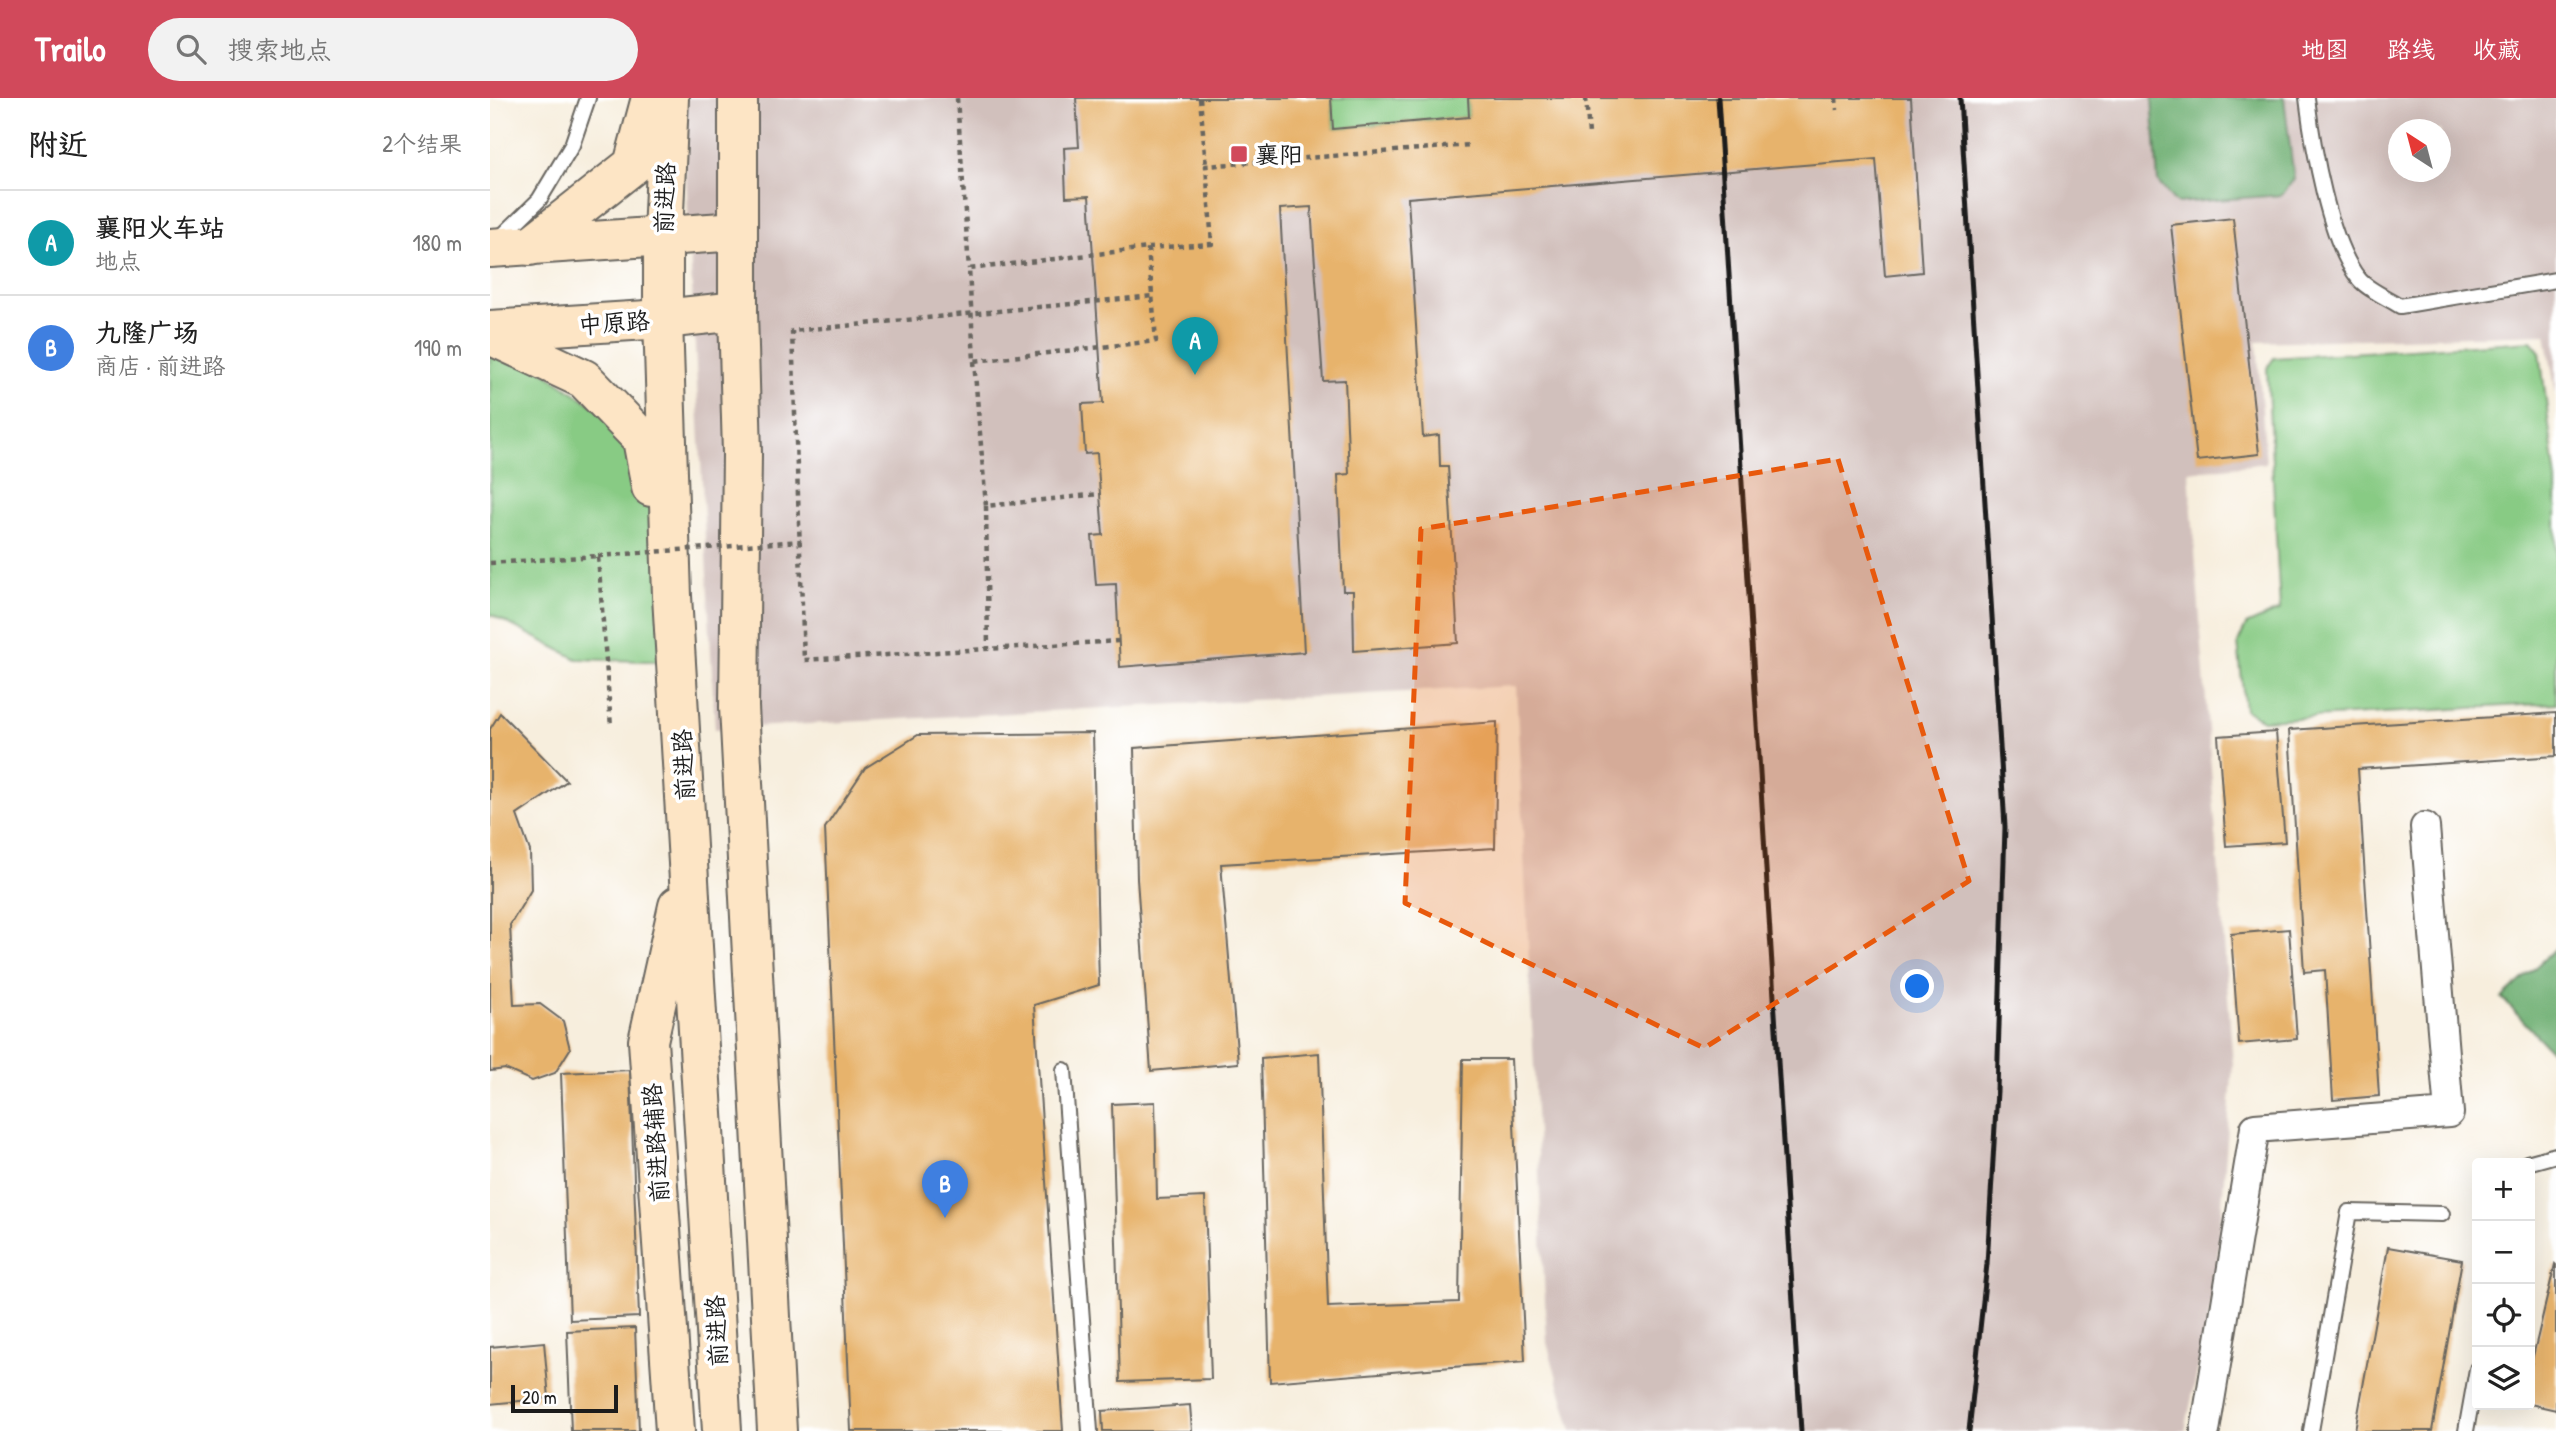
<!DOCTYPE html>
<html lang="zh">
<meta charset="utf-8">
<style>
:root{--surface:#fff;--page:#f2f2f2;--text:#222;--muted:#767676;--line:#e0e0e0;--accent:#d1495b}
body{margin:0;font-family:"Patrick Hand","LXGW WenKai TC",sans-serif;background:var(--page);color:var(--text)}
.controls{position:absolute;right:21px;bottom:21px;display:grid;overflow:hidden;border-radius:7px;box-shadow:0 7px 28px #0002}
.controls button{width:63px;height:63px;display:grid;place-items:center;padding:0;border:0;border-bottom:2px solid var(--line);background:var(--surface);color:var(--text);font:35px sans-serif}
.compass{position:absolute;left:1898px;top:21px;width:63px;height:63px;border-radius:50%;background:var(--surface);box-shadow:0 7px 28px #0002;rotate:324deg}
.scale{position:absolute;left:21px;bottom:18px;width:107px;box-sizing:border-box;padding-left:7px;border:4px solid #1c1c1c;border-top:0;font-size:19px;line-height:24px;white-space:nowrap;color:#1c1c1c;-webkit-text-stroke:5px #fff;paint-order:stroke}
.you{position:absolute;left:1428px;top:889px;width:24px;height:24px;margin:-18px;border:5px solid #fff;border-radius:50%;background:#1a73e8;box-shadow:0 0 0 10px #1a73e833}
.badge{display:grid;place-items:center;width:46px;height:46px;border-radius:50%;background:var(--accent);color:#fff;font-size:23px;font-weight:700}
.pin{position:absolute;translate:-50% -58px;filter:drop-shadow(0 2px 4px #0008)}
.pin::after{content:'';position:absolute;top:37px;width:24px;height:21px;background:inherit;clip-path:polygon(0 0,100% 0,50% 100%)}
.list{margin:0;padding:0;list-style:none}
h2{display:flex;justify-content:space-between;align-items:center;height:91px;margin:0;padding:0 28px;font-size:30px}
h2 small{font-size:23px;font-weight:400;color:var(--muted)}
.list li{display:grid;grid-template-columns:46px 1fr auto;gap:21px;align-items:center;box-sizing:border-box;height:105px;padding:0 28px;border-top:2px solid var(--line)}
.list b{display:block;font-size:26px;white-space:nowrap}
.list p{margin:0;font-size:23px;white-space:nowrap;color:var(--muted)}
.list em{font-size:23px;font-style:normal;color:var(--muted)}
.icon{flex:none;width:38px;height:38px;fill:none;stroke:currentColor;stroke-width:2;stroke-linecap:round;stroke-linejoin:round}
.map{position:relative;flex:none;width:2066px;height:1333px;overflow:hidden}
header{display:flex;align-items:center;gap:42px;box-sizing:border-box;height:98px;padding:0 35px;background:var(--accent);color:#fff}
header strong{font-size:33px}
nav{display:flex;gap:38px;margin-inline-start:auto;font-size:24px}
.search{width:490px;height:63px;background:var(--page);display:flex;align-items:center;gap:18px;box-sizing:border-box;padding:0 24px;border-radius:38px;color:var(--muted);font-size:26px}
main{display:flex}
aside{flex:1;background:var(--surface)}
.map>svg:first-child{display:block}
</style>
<header>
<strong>Trailo</strong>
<div class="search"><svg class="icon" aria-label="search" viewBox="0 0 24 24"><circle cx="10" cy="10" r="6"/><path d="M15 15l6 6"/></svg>搜索地点</div>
<nav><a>地图</a><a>路线</a><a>收藏</a></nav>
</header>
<main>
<aside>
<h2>附近<small>2个结果</small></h2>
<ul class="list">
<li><span class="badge" style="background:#0f9aa8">A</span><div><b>襄阳火车站</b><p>地点</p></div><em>180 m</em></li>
<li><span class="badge" style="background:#3f7fe0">B</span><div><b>九隆广场</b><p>商店 · 前进路</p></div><em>190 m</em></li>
</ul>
</aside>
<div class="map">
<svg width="2066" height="1333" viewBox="0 0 2066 1333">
<rect width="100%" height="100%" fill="#fff"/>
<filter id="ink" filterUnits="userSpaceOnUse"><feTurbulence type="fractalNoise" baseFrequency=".0143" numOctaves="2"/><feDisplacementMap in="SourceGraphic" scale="14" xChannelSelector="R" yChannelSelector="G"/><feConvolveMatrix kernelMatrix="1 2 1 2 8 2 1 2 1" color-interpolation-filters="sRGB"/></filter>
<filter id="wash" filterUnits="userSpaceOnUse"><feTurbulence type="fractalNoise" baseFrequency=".00686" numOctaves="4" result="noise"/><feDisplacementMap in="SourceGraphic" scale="28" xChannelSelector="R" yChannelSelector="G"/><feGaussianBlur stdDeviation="1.57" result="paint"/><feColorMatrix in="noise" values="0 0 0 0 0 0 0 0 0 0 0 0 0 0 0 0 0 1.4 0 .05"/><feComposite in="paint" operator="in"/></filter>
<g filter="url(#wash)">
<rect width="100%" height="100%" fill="#f7eedd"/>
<path fill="#d1c0bc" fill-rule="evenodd" d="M192,0H2066V297L2056,236L1767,244L1776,365L1699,374L1743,966L1726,1182L1695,1333H1082L1057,1245L1026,588L225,631ZM1909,32H1951V74H1909Z"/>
<g fill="#88cb84" stroke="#527450" stroke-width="2">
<path d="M841,0H978L979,19L843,31Z"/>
<path d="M0,237L152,341L187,564L87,561L0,516Z"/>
<path d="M2041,243L2050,254L2066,384V605L1773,622L1755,612L1748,545L1756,527L1790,512L1777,270L1784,260Z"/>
</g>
<g fill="#6eaf72" stroke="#456647" stroke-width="2">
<path d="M1662,0H1794L1804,81L1792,97L1686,105L1668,84Z"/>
<path d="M2066,850V958L2012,900Z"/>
</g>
<g id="blocks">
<g fill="#e7b36c">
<path d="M586,0H841L843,31L979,19L978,0H1421L1432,174L1395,178L1386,61L918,100L933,339L949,337L950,368H958L968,545L864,553L863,493H853L848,377L859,376L855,282L833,283L821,109L790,111L814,554L630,569L626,486L606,487L602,438L613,437L607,355L595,356L592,306L613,305L599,98L576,99L574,50L589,49Z"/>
<path d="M1743,120L1769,356L1707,363L1681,127Z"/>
<path d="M10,615L77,683L27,717L40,753L41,792L20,827L24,907L50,906L73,923L80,951L65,975L42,983L15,971L0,973V631Z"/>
<path d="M2066,615V658L1868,671L1889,998L1843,1002L1835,872L1814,874L1799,632Z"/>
<path d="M1007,624L1005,750L731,766L748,965L661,973L647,781L644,650Z"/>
<path d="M1786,634L1795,744L1736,748L1728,638Z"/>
<path d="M603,635L609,887L544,907L573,1333H361L335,730L375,670L428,637Z"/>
<path d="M1799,831L1807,941L1749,946L1741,836Z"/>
<path d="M829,955L838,1209L969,1204L973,961H1021L1035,1263L780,1284L771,960Z"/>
<path d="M140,972L149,1219L80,1222L71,975Z"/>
<path d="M665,1004L667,1101L715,1099L721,1281L630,1284L622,1006Z"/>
<path d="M1898,1149L1972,1162L1942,1333H1865Z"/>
<path d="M2065,1166L2066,1167V1312L2040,1306V1271Z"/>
<path d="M145,1230L149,1333H81L77,1233Z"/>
<path d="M54,1244L59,1300L0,1306V1249Z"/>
<path d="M700,1307L702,1333H613L612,1313Z"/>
</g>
</g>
</g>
<g filter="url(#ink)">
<use href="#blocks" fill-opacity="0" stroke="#696660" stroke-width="2"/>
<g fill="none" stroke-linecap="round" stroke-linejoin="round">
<defs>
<g id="lane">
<path d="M1817,0C1823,49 1839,144 1869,181C1878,192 1898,200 1910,208L2066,182"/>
<path d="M9,141L49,102L82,47L98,0"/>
<path d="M574,972L600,1333"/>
<path d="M2037,1065L2066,1057"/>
<path d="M1821,1333L1859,1114L1952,1116"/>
<path d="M1976,1333L1987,1271"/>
</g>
<path id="street" d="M1715,1333L1765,1030L1959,1015L1935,729"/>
<g id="secondary">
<path d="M179,0L173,137V221L182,498L232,1333"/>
<path d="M248,0V213L252,356L249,609L287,1333"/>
<path d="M40,148L143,67L161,0"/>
<path d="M0,150L248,133"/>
<path d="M0,232L173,221L248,213"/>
<path d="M0,237L94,281L152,341L161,389"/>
<path d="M185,1333L158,943L188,808"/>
</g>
</defs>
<use href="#lane" stroke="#696660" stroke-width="18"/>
<use href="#street" stroke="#696660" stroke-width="32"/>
<use href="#secondary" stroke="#696660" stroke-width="42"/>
<g stroke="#696660" stroke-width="4.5" stroke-dasharray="5 5" stroke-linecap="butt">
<path d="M467,0L479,171"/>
<path d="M710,0L716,68"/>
<path d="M1096,0L1099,36"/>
<path d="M1346,0L1347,12"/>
<path d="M658,150L666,243L484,263L479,171Z"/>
<path d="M658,150L722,146L716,68L980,47"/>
<path d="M484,263L496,408L610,396"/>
<path d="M496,408L498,551"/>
<path d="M0,465L108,458L121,629"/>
<path d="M629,543L314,562L302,233L663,198"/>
</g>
<use href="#lane" stroke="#fff" stroke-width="14"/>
<use href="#street" stroke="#fff" stroke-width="28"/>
<use href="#secondary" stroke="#fde5c5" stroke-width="38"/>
<g stroke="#1c1c1c" stroke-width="5">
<path d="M1228,0L1311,1333"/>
<path d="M1470,0L1515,729L1507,993L1497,1166L1479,1333"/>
</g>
<path stroke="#696660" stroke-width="4.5" stroke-dasharray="5 5" stroke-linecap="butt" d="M108,458L311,443"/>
</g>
</g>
<path fill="#e8590c" fill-opacity="0.2" stroke="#e8590c" stroke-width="5" stroke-dasharray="14 9" stroke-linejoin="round" d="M1348,361L1479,783L1214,950L915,805L931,431Z"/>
<rect fill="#d1495b" stroke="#fff" stroke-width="2.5" x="740" y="47" width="18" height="18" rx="3.5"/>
<g text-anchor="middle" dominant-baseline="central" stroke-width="7" stroke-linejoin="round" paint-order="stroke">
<g font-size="24" fill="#1c1c1c" stroke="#fff" text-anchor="start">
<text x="765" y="56">襄阳</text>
</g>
<g font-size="24" fill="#1c1c1c" stroke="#fff">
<text transform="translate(174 100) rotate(-88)">前进路</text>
<text transform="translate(124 224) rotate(-4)">中原路</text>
<text transform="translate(193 667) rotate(-93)">前进路</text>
<text transform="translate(165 1045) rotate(-94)">前进路辅路</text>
<text transform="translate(226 1233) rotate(-93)">前进路</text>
</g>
</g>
</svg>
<div class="controls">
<button>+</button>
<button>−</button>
<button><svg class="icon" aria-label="locate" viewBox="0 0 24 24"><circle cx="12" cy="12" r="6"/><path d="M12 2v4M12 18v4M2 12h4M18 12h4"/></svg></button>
<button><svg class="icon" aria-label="layers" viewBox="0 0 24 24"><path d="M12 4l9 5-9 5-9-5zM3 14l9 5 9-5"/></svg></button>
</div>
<svg class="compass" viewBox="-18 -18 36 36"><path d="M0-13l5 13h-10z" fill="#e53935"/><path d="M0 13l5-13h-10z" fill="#767676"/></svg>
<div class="scale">20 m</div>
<div class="you"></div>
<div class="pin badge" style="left:705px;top:277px;background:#0f9aa8">A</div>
<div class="pin badge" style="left:455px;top:1120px;background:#3f7fe0">B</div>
</div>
</main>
